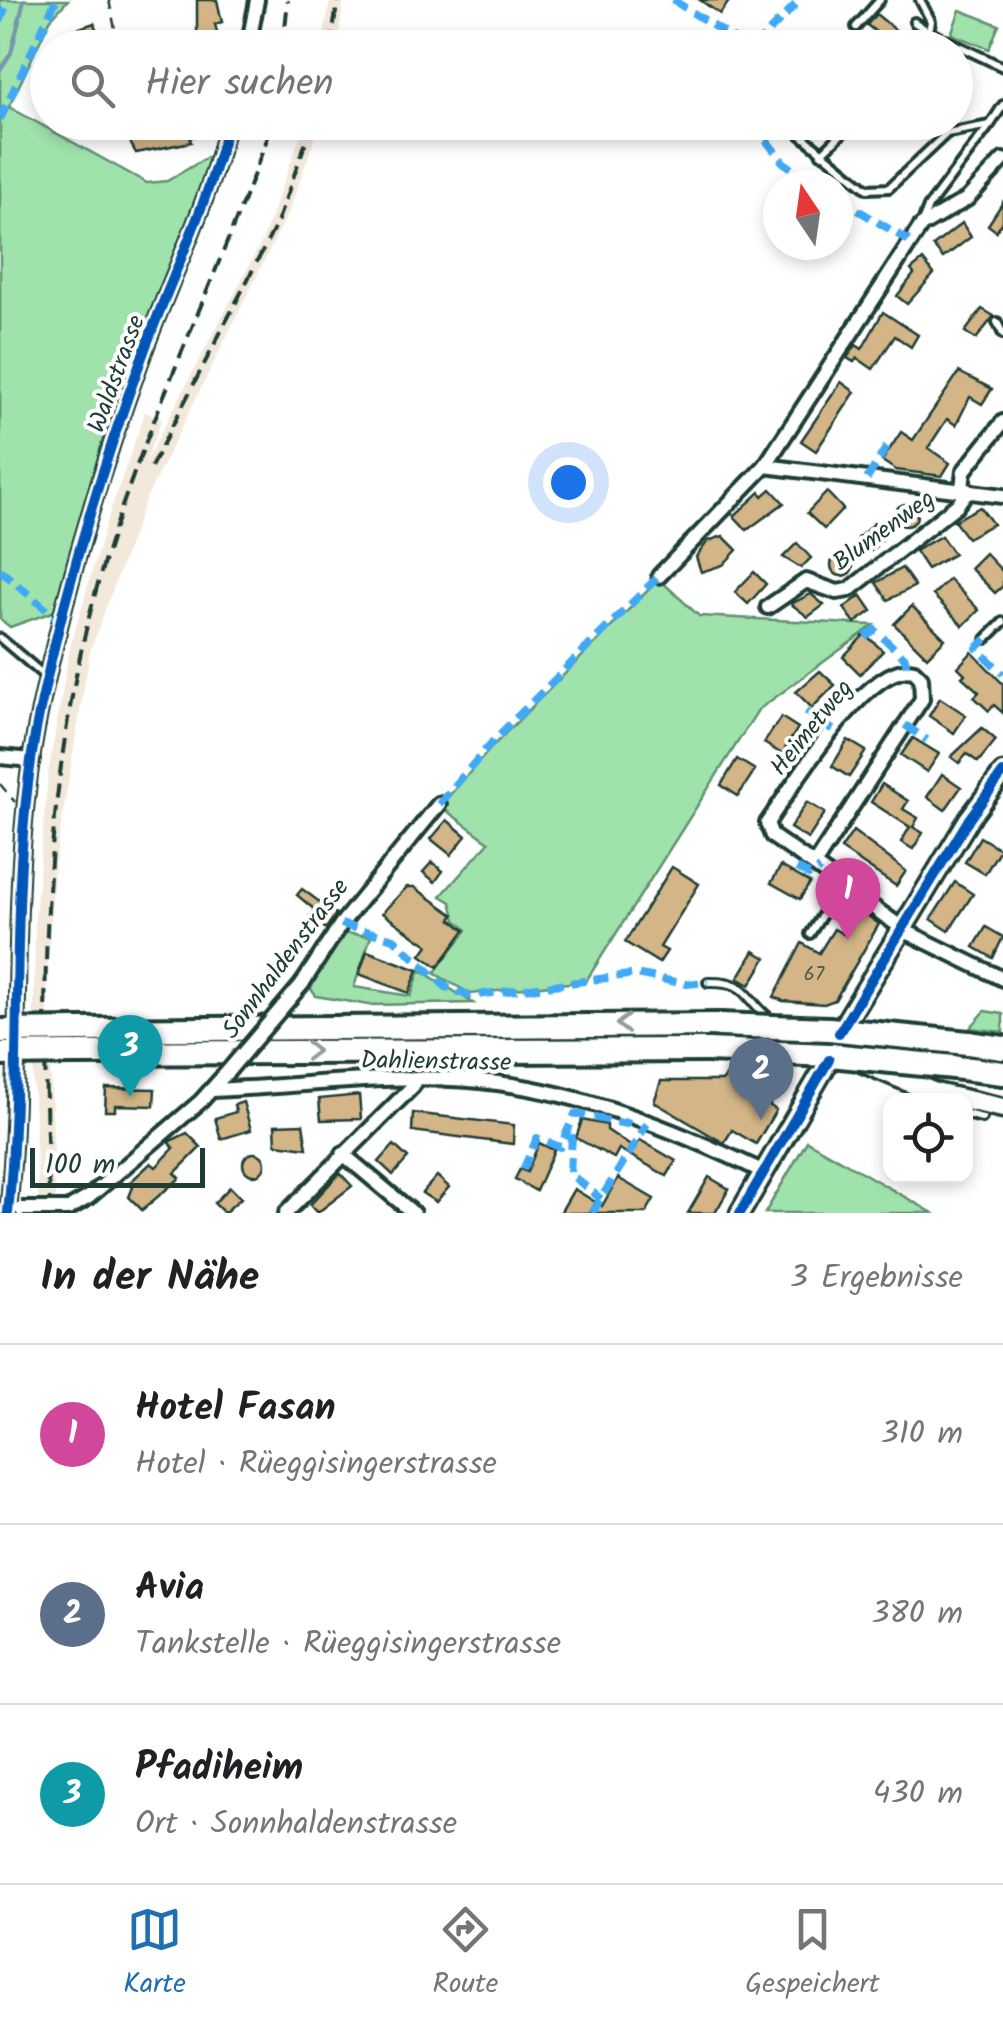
<!DOCTYPE html>
<html lang="de">
<meta charset="utf-8">
<style>
:root{--surface:#fff;--page:#f6f6f6;--text:#202124;--muted:#757577;--line:#e0e0e0;--accent:#1f6fb2}
body{margin:0;font-family:Kalam,sans-serif;background:var(--page);color:var(--text)}
.controls{position:absolute;right:30px;bottom:30px;display:grid;overflow:hidden;border-radius:20px;box-shadow:0 5px 15px #0003}
.controls button{width:90px;height:90px;display:grid;place-items:center;padding:0;border:0;border-bottom:2px solid var(--line);background:var(--surface);color:var(--text);font:50px sans-serif}
.compass{position:absolute;left:763px;top:170px;width:90px;height:90px;border-radius:50%;background:var(--surface);box-shadow:0 5px 15px #0003;rotate:347deg}
.scale{position:absolute;left:30px;bottom:25px;width:175px;box-sizing:border-box;padding-left:10px;border:5px solid #1f3d34;border-top:0;font-size:28px;line-height:35px;white-space:nowrap;color:#1f3d34;-webkit-text-stroke:8px #fff;paint-order:stroke}
.you{position:absolute;left:568px;top:482px;width:35px;height:35px;margin:-25px;border:8px solid #fff;border-radius:50%;background:#1a73e8;box-shadow:0 0 0 15px #1a73e833}
.badge{display:grid;place-items:center;width:65px;height:65px;border-radius:50%;background:var(--accent);color:#fff;font-size:32px;font-weight:700}
.pin{position:absolute;translate:-50% -82px;filter:drop-shadow(0 2px 5px #0008)}
.pin::after{content:'';position:absolute;top:52px;width:35px;height:30px;background:inherit;clip-path:polygon(0 0,100% 0,50% 100%)}
.list{margin:0;padding:0;list-style:none}
h2{display:flex;justify-content:space-between;align-items:center;height:130px;margin:0;padding:0 40px;font-size:42px}
h2 small{font-size:32px;font-weight:400;color:var(--muted)}
.list li{display:grid;grid-template-columns:65px 1fr auto;gap:30px;align-items:center;box-sizing:border-box;height:180px;padding:0 40px;border-top:2px solid var(--line)}
.list b{display:block;font-size:38px;white-space:nowrap}
.list p{margin:0;font-size:32px;white-space:nowrap;color:var(--muted)}
.list em{font-size:32px;font-style:normal;color:var(--muted)}
.icon{flex:none;width:55px;height:55px;fill:none;stroke:currentColor;stroke-width:2;stroke-linecap:round;stroke-linejoin:round}
.map{position:relative;flex:none;width:1003px;height:1213px;overflow:hidden}
.search{position:absolute;background:var(--surface);box-shadow:0 5px 15px #0003;left:30px;right:30px;top:30px;height:110px;display:flex;align-items:center;gap:25px;box-sizing:border-box;padding:0 35px;border-radius:55px;color:var(--muted);font-size:38px}
.sheet{height:670px;background:var(--surface)}
nav{display:flex;justify-content:space-around;align-items:center;box-sizing:border-box;height:140px;border-top:2px solid var(--line);background:var(--surface);font-size:28px;color:var(--muted)}
nav a{display:grid;justify-items:center;gap:5px}
nav .on{color:var(--accent)}
.map>svg:first-child{display:block}
</style>
<div class="map">
<svg width="1003" height="1213" viewBox="0 0 1003 1213">
<rect width="100%" height="100%" fill="#fff"/>
<filter id="ink" filterUnits="userSpaceOnUse"><feTurbulence type="fractalNoise" baseFrequency=".01" numOctaves="2"/><feDisplacementMap in="SourceGraphic" scale="20" xChannelSelector="R" yChannelSelector="G"/><feConvolveMatrix kernelMatrix="1 2 1 2 8 2 1 2 1" color-interpolation-filters="sRGB"/></filter>
<g filter="url(#ink)">
<g fill="#f2e9db">
<path d="M330,0H344L337,47H322Z"/>
<path d="M305,123H320L290,209L144,503L90,652L54,868L47,977L56,1213H39L33,1076L35,917L48,774L69,652L106,523L145,412L162,419L145,463L262,241Z"/>
</g>
<g fill="#a0e2ac" stroke="#609070" stroke-width="2.5">
<path d="M0,0H68L50,20L9,107L147,183L167,181L213,154L195,211L107,423L58,610L10,627L0,619Z"/>
<path d="M960,10L999,25L989,49L951,34Z"/>
<path d="M659,579L699,616L874,625L758,710L586,981L471,994L434,973L467,930L456,920L451,902L441,896L489,842L440,806L493,746Z"/>
<path d="M342,933L371,936L354,987L411,996L420,970L473,1003L369,1005L316,996L311,989L327,952Z"/>
<path d="M985,1011L1003,1014V1032L970,1028Z"/>
<path d="M807,1141L933,1213H765Z"/>
</g>
<g fill="none" stroke-linecap="round" stroke-linejoin="round">
<path stroke="#7497a8" stroke-width="4" d="M0,70L11,53L24,0"/>
</g>
<g fill="#d3b587" stroke="#1f3d34" stroke-width="2.5">
<path d="M197,0H217L222,22L215,24L221,48H197Z"/>
<path d="M700,0H730L720,14Z"/>
<path d="M876,14L904,37L896,48L867,25Z"/>
<path d="M94,23L102,46L77,48L73,30Z"/>
<path d="M194,122L196,136L190,137L191,142L136,153L131,144L129,130L140,126Z"/>
<path d="M1003,202V221L996,231L988,225Z"/>
<path d="M962,223L971,237L943,258L933,246Z"/>
<path d="M923,260L934,274L907,304L897,296L914,274L911,270Z"/>
<path d="M982,309L994,316L976,339L965,332Z"/>
<path d="M883,312L918,335L911,347L895,336L873,369L857,358L854,362L847,358L856,345L862,349Z"/>
<path d="M959,372L992,389L982,404L970,397L956,425L947,419L928,448L950,463L942,476L896,470L882,461L901,432L913,440Z"/>
<path d="M841,382L855,392L816,451L801,441Z"/>
<path d="M771,489L784,503L747,530L734,516L760,492L763,496Z"/>
<path d="M827,492L843,509L824,529L807,513Z"/>
<circle cx="906" cy="515" r="11"/>
<path d="M980,507L993,524L967,538L954,521Z"/>
<path d="M874,523L886,535L871,551L858,538Z"/>
<path d="M723,536L737,550L723,565L701,572L696,557L708,541Z"/>
<path d="M941,536L954,554L927,569L915,551Z"/>
<path d="M797,543L811,558L801,568L783,557Z"/>
<path d="M985,553L1003,572V586L995,593L970,568Z"/>
<circle cx="842" cy="565" r="11"/>
<path d="M902,568L915,586L888,600L876,583Z"/>
<path d="M754,572L766,584L748,604L735,592Z"/>
<path d="M949,579L979,610L963,626L933,595Z"/>
<path d="M811,594L824,605L808,617L791,604Z"/>
<path d="M861,595L872,611L855,623L844,608Z"/>
<path d="M912,606L945,639L927,657L894,624Z"/>
<path d="M865,634L883,651L860,674L843,657Z"/>
<path d="M972,652L1003,684V713L994,705L989,711L974,697L979,692L962,677L965,674L958,667Z"/>
<path d="M820,671L835,685L812,708L796,692Z"/>
<path d="M940,698L966,715L954,733L929,716Z"/>
<path d="M781,717L798,728L782,754L764,743Z"/>
<path d="M982,728L996,740L978,762L967,754L959,763L951,757Z"/>
<path d="M913,738L939,754L927,772L901,755Z"/>
<path d="M848,740L866,751L849,777L832,766Z"/>
<path d="M737,759L755,770L738,796L721,785Z"/>
<path d="M942,774L961,787L945,810L927,797Z"/>
<path d="M882,784L908,801L903,809L918,818L913,827L923,833L913,849L901,842L910,827L871,802Z"/>
<path d="M807,802L825,813L808,839L790,828Z"/>
<path d="M447,820L466,836L451,855L431,839Z"/>
<path d="M853,831L906,871L896,886L841,849Z"/>
<path d="M980,837L1000,849L985,874L965,862Z"/>
<path d="M432,862L443,871L435,882L423,872Z"/>
<path d="M781,866L810,883L800,899L771,883Z"/>
<path d="M672,867L699,884L660,947L667,951L659,963L625,942Z"/>
<path d="M955,882L973,894L949,931L931,919Z"/>
<path d="M407,887H414L454,915L451,919L465,930L438,967L421,955L428,945L382,913Z"/>
<path d="M302,889L336,914L326,929L310,916L315,910L297,895Z"/>
<path d="M860,910L879,924L835,1000L824,1004L783,1001L774,997L802,943L819,953L834,929L845,935Z"/>
<path d="M986,927L1003,937L993,958L974,947Z"/>
<path d="M367,951L418,970L409,993L359,974Z"/>
<path d="M754,951L766,958L750,985L738,978Z"/>
<path d="M728,1074L738,1078L787,1077L769,1105L776,1110L756,1144L732,1130L724,1143L654,1102L661,1081H722Z"/>
<path d="M106,1088L155,1089L154,1106L115,1105V1111H105Z"/>
<path d="M359,1095L361,1119L321,1120L319,1099Z"/>
<path d="M243,1102L251,1130L221,1139L215,1118L236,1112L234,1105Z"/>
<path d="M413,1113L514,1125L513,1144L412,1131Z"/>
<path d="M582,1120L607,1125V1130L635,1149L640,1140L676,1161L667,1176L619,1149L614,1158L576,1138Z"/>
<path d="M303,1124L307,1148L276,1144L275,1125Z"/>
<path d="M187,1133L201,1147L175,1173L180,1178L142,1210L129,1197L133,1187L129,1183L151,1163L156,1167L174,1148L168,1142Z"/>
<path d="M539,1143L554,1150L536,1191L515,1179L520,1169L527,1172Z"/>
<path d="M394,1145L408,1158L393,1175L379,1162Z"/>
<circle cx="254" cy="1164" r="11"/>
<path d="M340,1173L352,1186L317,1213L310,1205Z"/>
<path d="M437,1176L449,1187L436,1202L422,1193Z"/>
<path d="M709,1177L729,1189L715,1213H688Z"/>
<path d="M618,1178L654,1199L646,1213H560L574,1189L602,1206Z"/>
<path d="M230,1187L241,1198L224,1213L214,1203Z"/>
</g>
<g fill="none" stroke-linecap="round" stroke-linejoin="round">
<defs>
<g id="lane">
<path d="M920,0L931,21L929,32L1003,67"/>
<path d="M914,22L929,32"/>
<path d="M856,27L880,0"/>
<path d="M785,122L867,189L889,188L947,133L990,125L1003,105"/>
<path d="M821,154L854,122"/>
<path d="M922,222L928,207L989,126"/>
<path d="M997,322L1003,334"/>
<path d="M0,638L47,678"/>
<path d="M986,639L1003,622"/>
<path d="M810,934L842,884"/>
<path d="M708,982C749,981 743,997 769,1018"/>
<path d="M801,1037L820,1042"/>
<path d="M966,1114L982,1118"/>
</g>
<g id="street">
<path d="M248,48L257,0"/>
<path d="M765,466L1003,496"/>
<path d="M962,488L964,471L1003,422"/>
<path d="M659,576L765,466L921,226L967,199L1003,160"/>
<path d="M768,607L806,581L837,592L849,590L957,505L968,490"/>
<path d="M0,757L32,760"/>
<path d="M814,865L772,836L767,823C791,789 869,659 914,671L921,678L922,699L814,865L909,933L1003,979"/>
<path d="M302,984L341,924L439,804"/>
<path d="M211,1090C300,1087 391,1072 480,1081C578,1090 675,1130 764,1172"/>
<path d="M343,1154L413,1213"/>
<path d="M68,1209L89,1197L201,1101L229,1070"/>
<path d="M8,1213C25,1047 6,878 39,714C64,594 100,472 142,357C170,279 209,203 228,122"/>
<path d="M286,1213L413,1086L415,1079"/>
</g>
<g id="secondary">
<path d="M839,1033L969,819L1003,773"/>
<path d="M859,1061L935,1093L1003,1108"/>
<path d="M740,1213L829,1060"/>
</g>
<g id="highway">
<path d="M77,1030L720,1025"/>
<path d="M968,1043L1003,1048"/>
<path d="M75,1053L707,1050"/>
<path d="M954,1067L1003,1073"/>
</g>
</defs>
<use href="#lane" stroke="#1f3d34" stroke-width="14"/>
<use href="#street" stroke="#1f3d34" stroke-width="20"/>
<use href="#secondary" stroke="#1f3d34" stroke-width="25"/>
<use href="#highway" stroke="#1f3d34" stroke-width="30"/>
<g stroke="#1f3d34" stroke-width="2.5" stroke-dasharray="10 8" stroke-linecap="butt">
<path d="M109,0L119,48"/>
<path d="M0,784L15,802"/>
</g>
<use href="#lane" stroke="#fff" stroke-width="6"/>
<use href="#street" stroke="#fff" stroke-width="12"/>
<use href="#secondary" stroke="#fff" stroke-width="18"/>
<use href="#highway" stroke="#fff" stroke-width="22"/>
<g stroke="#1f3d34" stroke-width="4" stroke-dasharray="15 8" stroke-linecap="butt">
<path d="M283,48L288,0"/>
<path d="M330,48L338,0"/>
<path d="M151,467L277,223L313,122"/>
<path d="M50,1213C39,979 41,749 116,524C162,388 225,258 273,122"/>
</g>
<defs>
<g id="street-bridge">
<path d="M229,1070L302,984"/>
<path d="M21,1209H68"/>
</g>
<g id="highway-bridge">
<path d="M720,1025L829,1029L968,1043"/>
<path d="M0,1031L77,1030"/>
<path d="M707,1050L830,1055L954,1067"/>
<path d="M0,1054L75,1053"/>
</g>
</defs>
<use href="#street-bridge" stroke="#1f3d34" stroke-width="20" stroke-linecap="butt"/>
<use href="#highway-bridge" stroke="#1f3d34" stroke-width="30" stroke-linecap="butt"/>
<use href="#street-bridge" stroke="#fff" stroke-width="12"/>
<use href="#highway-bridge" stroke="#fff" stroke-width="22"/>
<g stroke="#3fa9f5" stroke-width="8" stroke-dasharray="15 8" stroke-linecap="butt">
<path d="M673,0L748,48"/>
<path d="M0,22L8,0"/>
<path d="M753,48L800,0"/>
<path d="M0,119L56,0"/>
<path d="M752,122L783,162L816,185"/>
<path d="M838,198L909,241"/>
<path d="M867,479L891,440"/>
<path d="M0,570L61,622"/>
<path d="M865,637L875,630L905,658L907,669"/>
<path d="M986,639L977,648L1003,674"/>
<path d="M806,711L833,730"/>
<path d="M905,725L927,740"/>
<path d="M439,804L494,740L659,576"/>
<path d="M797,868L809,875L820,869"/>
<path d="M341,924L394,939L446,987L470,996L636,974L686,984L708,982"/>
<path d="M572,1134L570,1174L601,1199"/>
<path d="M523,1170L537,1138L560,1147L575,1114L626,1124L628,1116"/>
<path d="M592,1213L647,1124"/>
</g>
<defs>
<g id="cycleway">
<path d="M839,1033L969,819L1003,773"/>
<path d="M8,1213C25,1047 6,878 39,714C64,594 100,472 142,357C170,279 209,203 228,122"/>
<path d="M740,1213L829,1060"/>
</g>
</defs>
<use href="#cycleway" stroke="#fff" stroke-width="16"/>
<use href="#cycleway" stroke="#0057b8" stroke-width="10"/>
</g>
<defs><path id="oneway-chevron" d="M-2-3.5L2.5 0L-2 3.5" fill="none" stroke-width="1.6" stroke-linecap="round" stroke-linejoin="round" transform="scale(2.5)"/></defs>
<g stroke="#8f9e9a">
<use href="#oneway-chevron" transform="translate(623 1024) rotate(-180)"/>
<use href="#oneway-chevron" transform="translate(312 1051)"/>
</g>
</g>
<g text-anchor="middle" dominant-baseline="central" stroke-width="8" stroke-linejoin="round" paint-order="stroke">
<g font-size="20" fill="#4c5b49">
<text x="814" y="975">67</text>
</g>
<g font-size="25" fill="#1f3d34" stroke="#fff">
<text transform="translate(117 374) rotate(-70)">Waldstrasse</text>
<text transform="translate(884 531) rotate(-36)">Blumenweg</text>
<text transform="translate(812 728) rotate(-51)">Heimetweg</text>
<text transform="translate(286 959) rotate(-53)">Sonnhaldenstrasse</text>
<text transform="translate(436 1062) rotate(1)">Dahlienstrasse</text>
</g>
</g>
</svg>
<div class="controls">
<button><svg class="icon" aria-label="locate" viewBox="0 0 24 24"><circle cx="12" cy="12" r="6"/><path d="M12 2v4M12 18v4M2 12h4M18 12h4"/></svg></button>
</div>
<svg class="compass" viewBox="-18 -18 36 36"><path d="M0-13l5 13h-10z" fill="#e53935"/><path d="M0 13l5-13h-10z" fill="#757577"/></svg>
<div class="scale">100 m</div>
<div class="you"></div>
<div class="pin badge" style="left:848px;top:940px;background:#d1479c">1</div>
<div class="pin badge" style="left:761px;top:1120px;background:#5c6f8a">2</div>
<div class="pin badge" style="left:130px;top:1097px;background:#0f9aa8">3</div>
<div class="search"><svg class="icon" aria-label="search" viewBox="0 0 24 24"><circle cx="10" cy="10" r="6"/><path d="M15 15l6 6"/></svg>Hier suchen</div>
</div>
<section class="sheet">
<h2>In der Nähe<small>3 Ergebnisse</small></h2>
<ul class="list">
<li><span class="badge" style="background:#d1479c">1</span><div><b>Hotel Fasan</b><p>Hotel · Rüeggisingerstrasse</p></div><em>310 m</em></li>
<li><span class="badge" style="background:#5c6f8a">2</span><div><b>Avia</b><p>Tankstelle · Rüeggisingerstrasse</p></div><em>380 m</em></li>
<li><span class="badge" style="background:#0f9aa8">3</span><div><b>Pfadiheim</b><p>Ort · Sonnhaldenstrasse</p></div><em>430 m</em></li>
</ul>
</section>
<nav>
<a class="on"><svg class="icon" aria-label="map" viewBox="0 0 24 24"><path d="M3 6l6-2 6 2 6-2v14l-6 2-6-2-6 2zM9 4v14M15 6v14"/></svg>Karte</a>
<a><svg class="icon" aria-label="directions" viewBox="0 0 24 24"><path d="M12 3l9 9-9 9-9-9zM9 14v-3h6M13 9l2 2-2 2"/></svg>Route</a>
<a><svg class="icon" aria-label="saved" viewBox="0 0 24 24"><path d="M7 4h10v16l-5-4-5 4z"/></svg>Gespeichert</a>
</nav>
